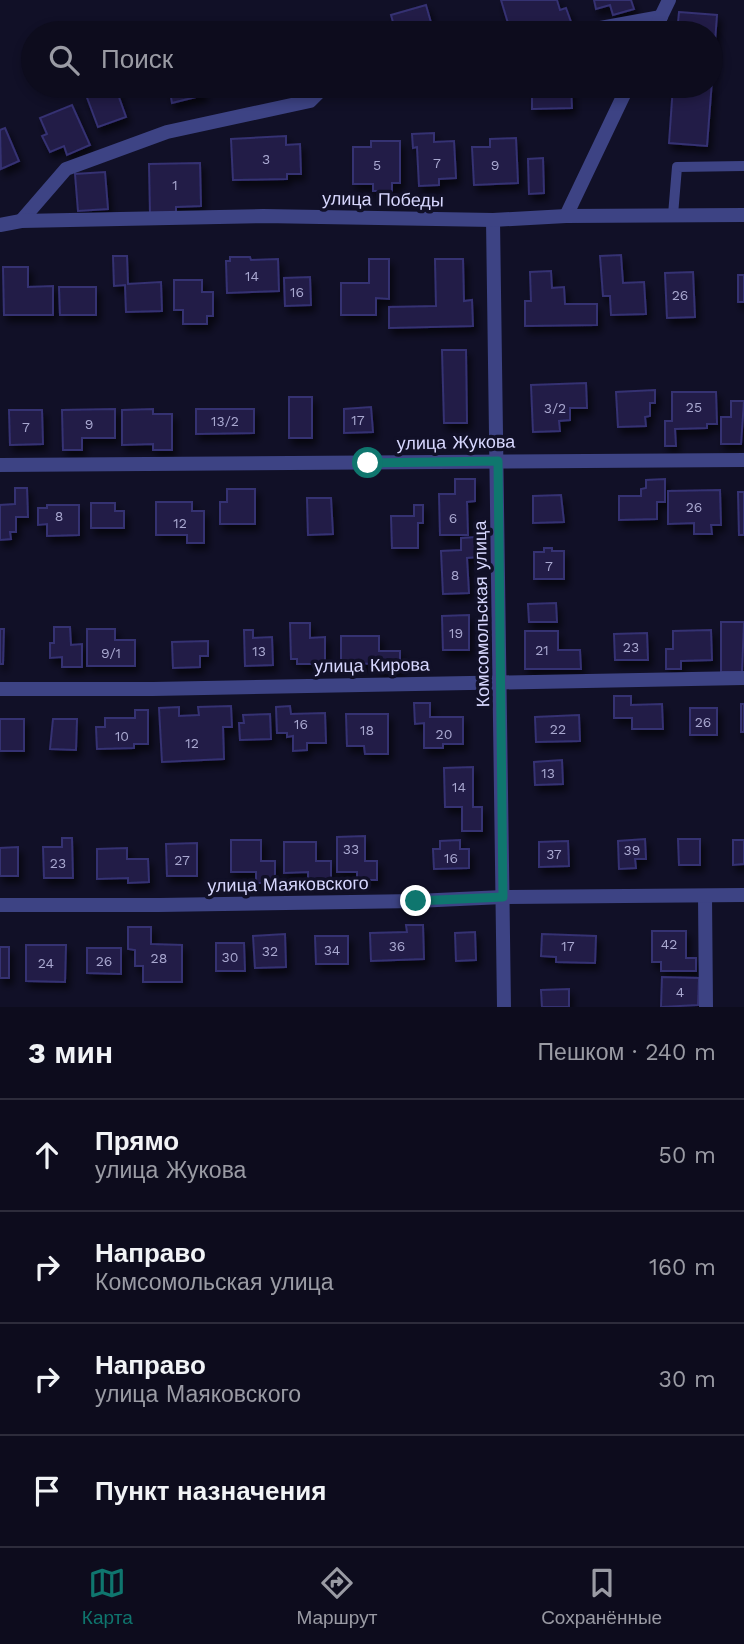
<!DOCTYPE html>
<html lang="ru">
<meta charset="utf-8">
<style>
:root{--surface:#0d0c1d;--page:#161526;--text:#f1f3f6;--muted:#9a9ba4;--line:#2d2c3b;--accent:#0f766e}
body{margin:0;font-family:"Work Sans",sans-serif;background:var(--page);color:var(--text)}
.stop{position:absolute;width:21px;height:21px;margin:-16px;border:5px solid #0f766e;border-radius:50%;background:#fff}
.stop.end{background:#0f766e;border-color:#fff;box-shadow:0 2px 7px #0008}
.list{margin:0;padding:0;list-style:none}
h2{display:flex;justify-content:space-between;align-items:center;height:91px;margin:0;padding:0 28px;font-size:30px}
h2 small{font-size:23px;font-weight:400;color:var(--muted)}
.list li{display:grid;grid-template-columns:46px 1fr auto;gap:21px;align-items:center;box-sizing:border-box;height:112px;padding:0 28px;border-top:2px solid var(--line)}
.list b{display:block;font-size:26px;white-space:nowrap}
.list p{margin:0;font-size:23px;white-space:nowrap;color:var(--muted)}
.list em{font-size:23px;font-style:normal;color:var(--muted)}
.icon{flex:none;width:38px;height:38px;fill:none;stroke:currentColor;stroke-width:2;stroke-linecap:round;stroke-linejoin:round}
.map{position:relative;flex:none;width:744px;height:1007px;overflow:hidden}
.search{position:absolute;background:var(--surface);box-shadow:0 4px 10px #0003;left:21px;right:21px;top:21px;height:77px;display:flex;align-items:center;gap:18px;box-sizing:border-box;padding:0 24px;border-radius:38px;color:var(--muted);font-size:26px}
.sheet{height:539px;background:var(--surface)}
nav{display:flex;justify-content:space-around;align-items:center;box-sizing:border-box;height:98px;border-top:2px solid var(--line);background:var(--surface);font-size:19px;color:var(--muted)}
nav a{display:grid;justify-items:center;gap:4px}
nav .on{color:var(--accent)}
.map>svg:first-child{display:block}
</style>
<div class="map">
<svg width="744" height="1007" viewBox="0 0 744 1007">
<defs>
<filter id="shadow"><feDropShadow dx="3.5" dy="6" stdDeviation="3.5" flood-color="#0009"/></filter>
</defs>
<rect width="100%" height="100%" fill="#111027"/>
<g fill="#201d47" stroke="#353072" stroke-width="2" filter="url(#shadow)">
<path d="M501,0H557L560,10L566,8L571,22L560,26L561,30L553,33L548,27L528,33H511Z"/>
<path d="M594,0H631L634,9L613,15L610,5L596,9Z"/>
<path d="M426,5L434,33H396L391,15Z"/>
<path d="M679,12L717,15L707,146L669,143L673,86H711V33H677Z"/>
<path d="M95,86H108L109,88L115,86L126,117L98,127L86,95L97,92Z"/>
<path d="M169,86H202L204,95L172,103Z"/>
<path d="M532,86H571L572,108L532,109Z"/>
<path d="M72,105L90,145L67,155L64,146L50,152L42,136L47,134L40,118Z"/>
<path d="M5,128L19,161L1,169L0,130Z"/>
<path d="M434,133V142L454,141L456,178L439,179V185L419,186L417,147L413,148L412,134Z"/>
<path d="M286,136V145L300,144L301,174H287V179L233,180L231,139Z"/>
<path d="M516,138L518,183L474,185L472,147H490V139Z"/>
<path d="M371,141H400V183H392V191H373V184H353V147H371Z"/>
<path d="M543,158L544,193L529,194L528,159Z"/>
<path d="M200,163L201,206L176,207V213H150L149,164Z"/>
<path d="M105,172L108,209L78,211L75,174Z"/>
<path d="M621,255L623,283L644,282L646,314L611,315L610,296H603L600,256Z"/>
<path d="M113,256H127L128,284L161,282L162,311L126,312L125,285L114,286Z"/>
<path d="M230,257H250L251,260L278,259L279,291L227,293L226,261H230Z"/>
<path d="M369,259H389V299L376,298V315H341V283H369Z"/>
<path d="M435,259H463L464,301L472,300L473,326L389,328V307L436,306Z"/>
<path d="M3,267H28V287L53,286V315H4Z"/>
<path d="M551,271L552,288L564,287L565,304H597V325L525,326V301H531L530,272Z"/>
<path d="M693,272L695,317L667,318L665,273Z"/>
<rect x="738" y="275" width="6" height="27"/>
<path d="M310,277L311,305L285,306L284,278Z"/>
<path d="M174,280H202V292H213V316H207V324H183V310H174Z"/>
<path d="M59,287H96V315H60Z"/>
<path d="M442,350H466L467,423H444Z"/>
<path d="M586,383L587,408H570V420L559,421L560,431L533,432L531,385Z"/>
<path d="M655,390V403H650V416L645,417L646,426L618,427L616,392Z"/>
<path d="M672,392H716L717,424H707V428L675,429L676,446H665V421H672Z"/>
<rect x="289" y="397" width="23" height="41"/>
<path d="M731,401H744L741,444H721V417H731Z"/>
<path d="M371,407L373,432L344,433V409Z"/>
<path d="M115,409V438H82V450H63L62,410Z"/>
<path d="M153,409V414H172V450H153V444L122,445V410Z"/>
<path d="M196,409H254V433L196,434Z"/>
<path d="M9,410H42L43,444L10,445Z"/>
<path d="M455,479H475V501L467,502L468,535H440L439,494H455Z"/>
<path d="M665,479V502H657V519L619,520V496H641V489L646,488V480Z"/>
<path d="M15,488H27L28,517H16V532H10L11,539L0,540V505L15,504Z"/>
<path d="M227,489H255V524H220V502H227Z"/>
<path d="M720,490L721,525H711L712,534H694V523L668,524V491Z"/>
<path d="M738,492H744V535H739Z"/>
<path d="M561,495L564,522L533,523V496Z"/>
<path d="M307,498H331L333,534L308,535Z"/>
<path d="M156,502H192V511H204V543H187V535H156Z"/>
<path d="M91,503H115V511H124V528H91Z"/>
<path d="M47,505H79V535L47,536V524L38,525V508H47Z"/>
<path d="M414,505H423V523H418V548H392L391,516H414Z"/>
<path d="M478,537L479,557L467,558L469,593L443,594L441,551L461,550V538Z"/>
<path d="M544,548H552V551H564V579H534V552H544Z"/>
<path d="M556,603L557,622H529L528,604Z"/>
<path d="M469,615V650H443L442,616Z"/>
<path d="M721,622H744L742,672H721Z"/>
<path d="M290,623H310V638L325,637V664H297V659H291Z"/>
<path d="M54,627H70L71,645L82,644V667H62V657L50,658V643H54Z"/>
<path d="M0,629H4L3,664H0Z"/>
<path d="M87,629H115V640H135V666H87Z"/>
<path d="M244,630H253V638L272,637L273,665L245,666Z"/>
<path d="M711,630L712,660L681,661V669H666V649H673V631Z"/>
<path d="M525,631H558V650H580L581,669H525Z"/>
<path d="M647,633L648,660H615L614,634Z"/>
<path d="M341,636H379V651H400V670H378V664L341,663Z"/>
<path d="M208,641V656H200V667L173,668L172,642Z"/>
<path d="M614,696H631V705L662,704L663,729H632V718H614Z"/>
<path d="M414,703H430V717H463V744H443V748H424V723L415,724Z"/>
<rect x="741" y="704" width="3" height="28"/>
<path d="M231,706L232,727H223L224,759L162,762L159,708L179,707V716L199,715L198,707Z"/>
<path d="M290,706L291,714L325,713L326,743H307V750L293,751V736L287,737V733H277L276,707Z"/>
<rect x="690" y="708" width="27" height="27"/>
<path d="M135,710H148V744H134V748L97,749L96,727H105V718H135Z"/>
<path d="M270,714L271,739L240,740L239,723H244L243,715Z"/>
<path d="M346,714H388V754H365L364,746H347Z"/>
<path d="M579,715L580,741L536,742L535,717Z"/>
<rect x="0" y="719" width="24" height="32"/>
<path d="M53,719H77L76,750L50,749Z"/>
<path d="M562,760L563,784L535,785L534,762Z"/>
<path d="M473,767V807H482V831H462V807H445L444,768Z"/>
<path d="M365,836V861H377V880H357V872H337V837Z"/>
<path d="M62,838H72L73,878H44L43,847H62Z"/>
<path d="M645,839L646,859H635L636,868L619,869L618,841Z"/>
<path d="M678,839H700V865H679Z"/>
<path d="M231,840H261V861H275V883H256V872H231Z"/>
<path d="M460,840V849H469V868L434,869L433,849H440V841Z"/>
<path d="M733,840H744V864L733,865Z"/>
<path d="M568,841L569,866L539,867V842Z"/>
<path d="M284,842H316V861H331V881H308V872L284,873Z"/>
<path d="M197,843V876H167L166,844Z"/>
<path d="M18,847V876H0V848Z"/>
<path d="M127,848V859H148L149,882L128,883V878L97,879V849Z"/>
<path d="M406,925H423L424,959L371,961L370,933L407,932Z"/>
<path d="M128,927H151V944L182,945V982H143V966H135V950L128,949Z"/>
<path d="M652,931H686V958H696V971H661V962H652Z"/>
<path d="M475,932L476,960L456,961L455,933Z"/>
<path d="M285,934L286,967L255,968L253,936Z"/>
<path d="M542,934L596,936L595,963L556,962V957L541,956Z"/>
<path d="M315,936H348V964H316Z"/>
<path d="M216,943H244L245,971H216Z"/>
<path d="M26,945H66L65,982L26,981Z"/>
<rect x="0" y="947" width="9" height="31"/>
<path d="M87,948H121V974L87,973Z"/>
<path d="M662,977L699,978L698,1005L661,1007Z"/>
<path d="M569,989V1007H542L541,990Z"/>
</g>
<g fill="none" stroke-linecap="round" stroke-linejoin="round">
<path stroke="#3d4384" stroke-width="10" d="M673,215L677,167L744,166"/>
<g stroke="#3d4384" stroke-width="14">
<path d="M573,33L661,17"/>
<path d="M653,33L669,0"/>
<path d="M566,216L628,86"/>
<path d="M493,220L504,1007"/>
<path d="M21,221L66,169L167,132L310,101L324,87L329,86"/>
<path d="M0,225L21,221L263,216L493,220L566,216L744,215"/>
<path d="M0,465L744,460"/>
<path d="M0,689H153L744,678"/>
<path d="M705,896L706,1007"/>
<path d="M0,905H159L416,901L503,897L744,895"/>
</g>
</g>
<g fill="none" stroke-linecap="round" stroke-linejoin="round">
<path stroke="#0f766e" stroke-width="9" d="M368,463L498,461L503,897L416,901"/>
</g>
<g text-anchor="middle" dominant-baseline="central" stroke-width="7" stroke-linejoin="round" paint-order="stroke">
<g font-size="14" fill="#a9a8d0">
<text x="266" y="159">3</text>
<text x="437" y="163">7</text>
<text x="377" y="165">5</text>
<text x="495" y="165">9</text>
<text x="175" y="185">1</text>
<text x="252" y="276">14</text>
<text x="297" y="292">16</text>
<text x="680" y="295">26</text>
<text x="694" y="407">25</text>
<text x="555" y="408">3/2</text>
<text x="358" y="420">17</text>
<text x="225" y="421">13/2</text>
<text x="89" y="424">9</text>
<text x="26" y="427">7</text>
<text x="694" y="507">26</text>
<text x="59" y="516">8</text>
<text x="453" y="518">6</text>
<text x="180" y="523">12</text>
<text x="549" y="566">7</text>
<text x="455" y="575">8</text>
<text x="456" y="633">19</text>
<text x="631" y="647">23</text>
<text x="542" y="650">21</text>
<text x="259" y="651">13</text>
<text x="111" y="653">9/1</text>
<text x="703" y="722">26</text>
<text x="301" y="724">16</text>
<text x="558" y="729">22</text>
<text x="367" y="730">18</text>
<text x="444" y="734">20</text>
<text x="122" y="736">10</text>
<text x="192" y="743">12</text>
<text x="548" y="773">13</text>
<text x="459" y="787">14</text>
<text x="351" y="849">33</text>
<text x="632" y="850">39</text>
<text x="554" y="854">37</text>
<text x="451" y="858">16</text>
<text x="182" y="860">27</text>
<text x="58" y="863">23</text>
<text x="669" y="944">42</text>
<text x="397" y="946">36</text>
<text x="568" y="946">17</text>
<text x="332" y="950">34</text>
<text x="270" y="951">32</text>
<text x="230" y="957">30</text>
<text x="159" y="958">28</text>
<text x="104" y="961">26</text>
<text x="46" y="963">24</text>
<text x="680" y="992">4</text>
</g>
<g font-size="18" fill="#d7d7fe" stroke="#111027">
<text transform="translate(383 199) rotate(1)">улица Победы</text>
<text transform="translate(456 442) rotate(-1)">улица Жукова</text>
<text transform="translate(481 614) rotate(-91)">Комсомольская улица</text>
<text transform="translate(372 665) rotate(-1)">улица Кирова</text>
<text transform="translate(288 884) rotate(-1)">улица Маяковского</text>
</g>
</g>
</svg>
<div class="stop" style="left:368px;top:463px"></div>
<div class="stop end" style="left:416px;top:901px"></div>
<div class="search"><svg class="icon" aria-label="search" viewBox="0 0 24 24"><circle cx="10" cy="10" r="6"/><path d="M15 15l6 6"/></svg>Поиск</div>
</div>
<section class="sheet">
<h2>3 мин<small>Пешком · 240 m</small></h2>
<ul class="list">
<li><svg class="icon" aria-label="ahead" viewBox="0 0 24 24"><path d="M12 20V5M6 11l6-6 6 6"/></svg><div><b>Прямо</b><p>улица Жукова</p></div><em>50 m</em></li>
<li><svg class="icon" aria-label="right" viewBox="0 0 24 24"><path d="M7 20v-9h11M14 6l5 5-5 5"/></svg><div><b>Направо</b><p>Комсомольская улица</p></div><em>160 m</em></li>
<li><svg class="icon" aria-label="right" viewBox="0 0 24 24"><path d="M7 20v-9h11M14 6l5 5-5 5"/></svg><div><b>Направо</b><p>улица Маяковского</p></div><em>30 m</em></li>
<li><svg class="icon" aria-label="arrive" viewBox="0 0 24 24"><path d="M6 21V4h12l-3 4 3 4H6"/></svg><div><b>Пункт назначения</b></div></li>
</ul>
</section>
<nav>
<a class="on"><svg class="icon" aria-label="map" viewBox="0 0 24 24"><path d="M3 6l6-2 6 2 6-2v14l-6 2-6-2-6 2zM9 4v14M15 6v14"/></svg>Карта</a>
<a><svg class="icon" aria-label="directions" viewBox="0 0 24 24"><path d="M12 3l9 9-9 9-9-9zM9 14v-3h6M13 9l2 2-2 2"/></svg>Маршрут</a>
<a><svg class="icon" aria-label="saved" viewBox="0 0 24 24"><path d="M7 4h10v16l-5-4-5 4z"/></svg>Сохранённые</a>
</nav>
